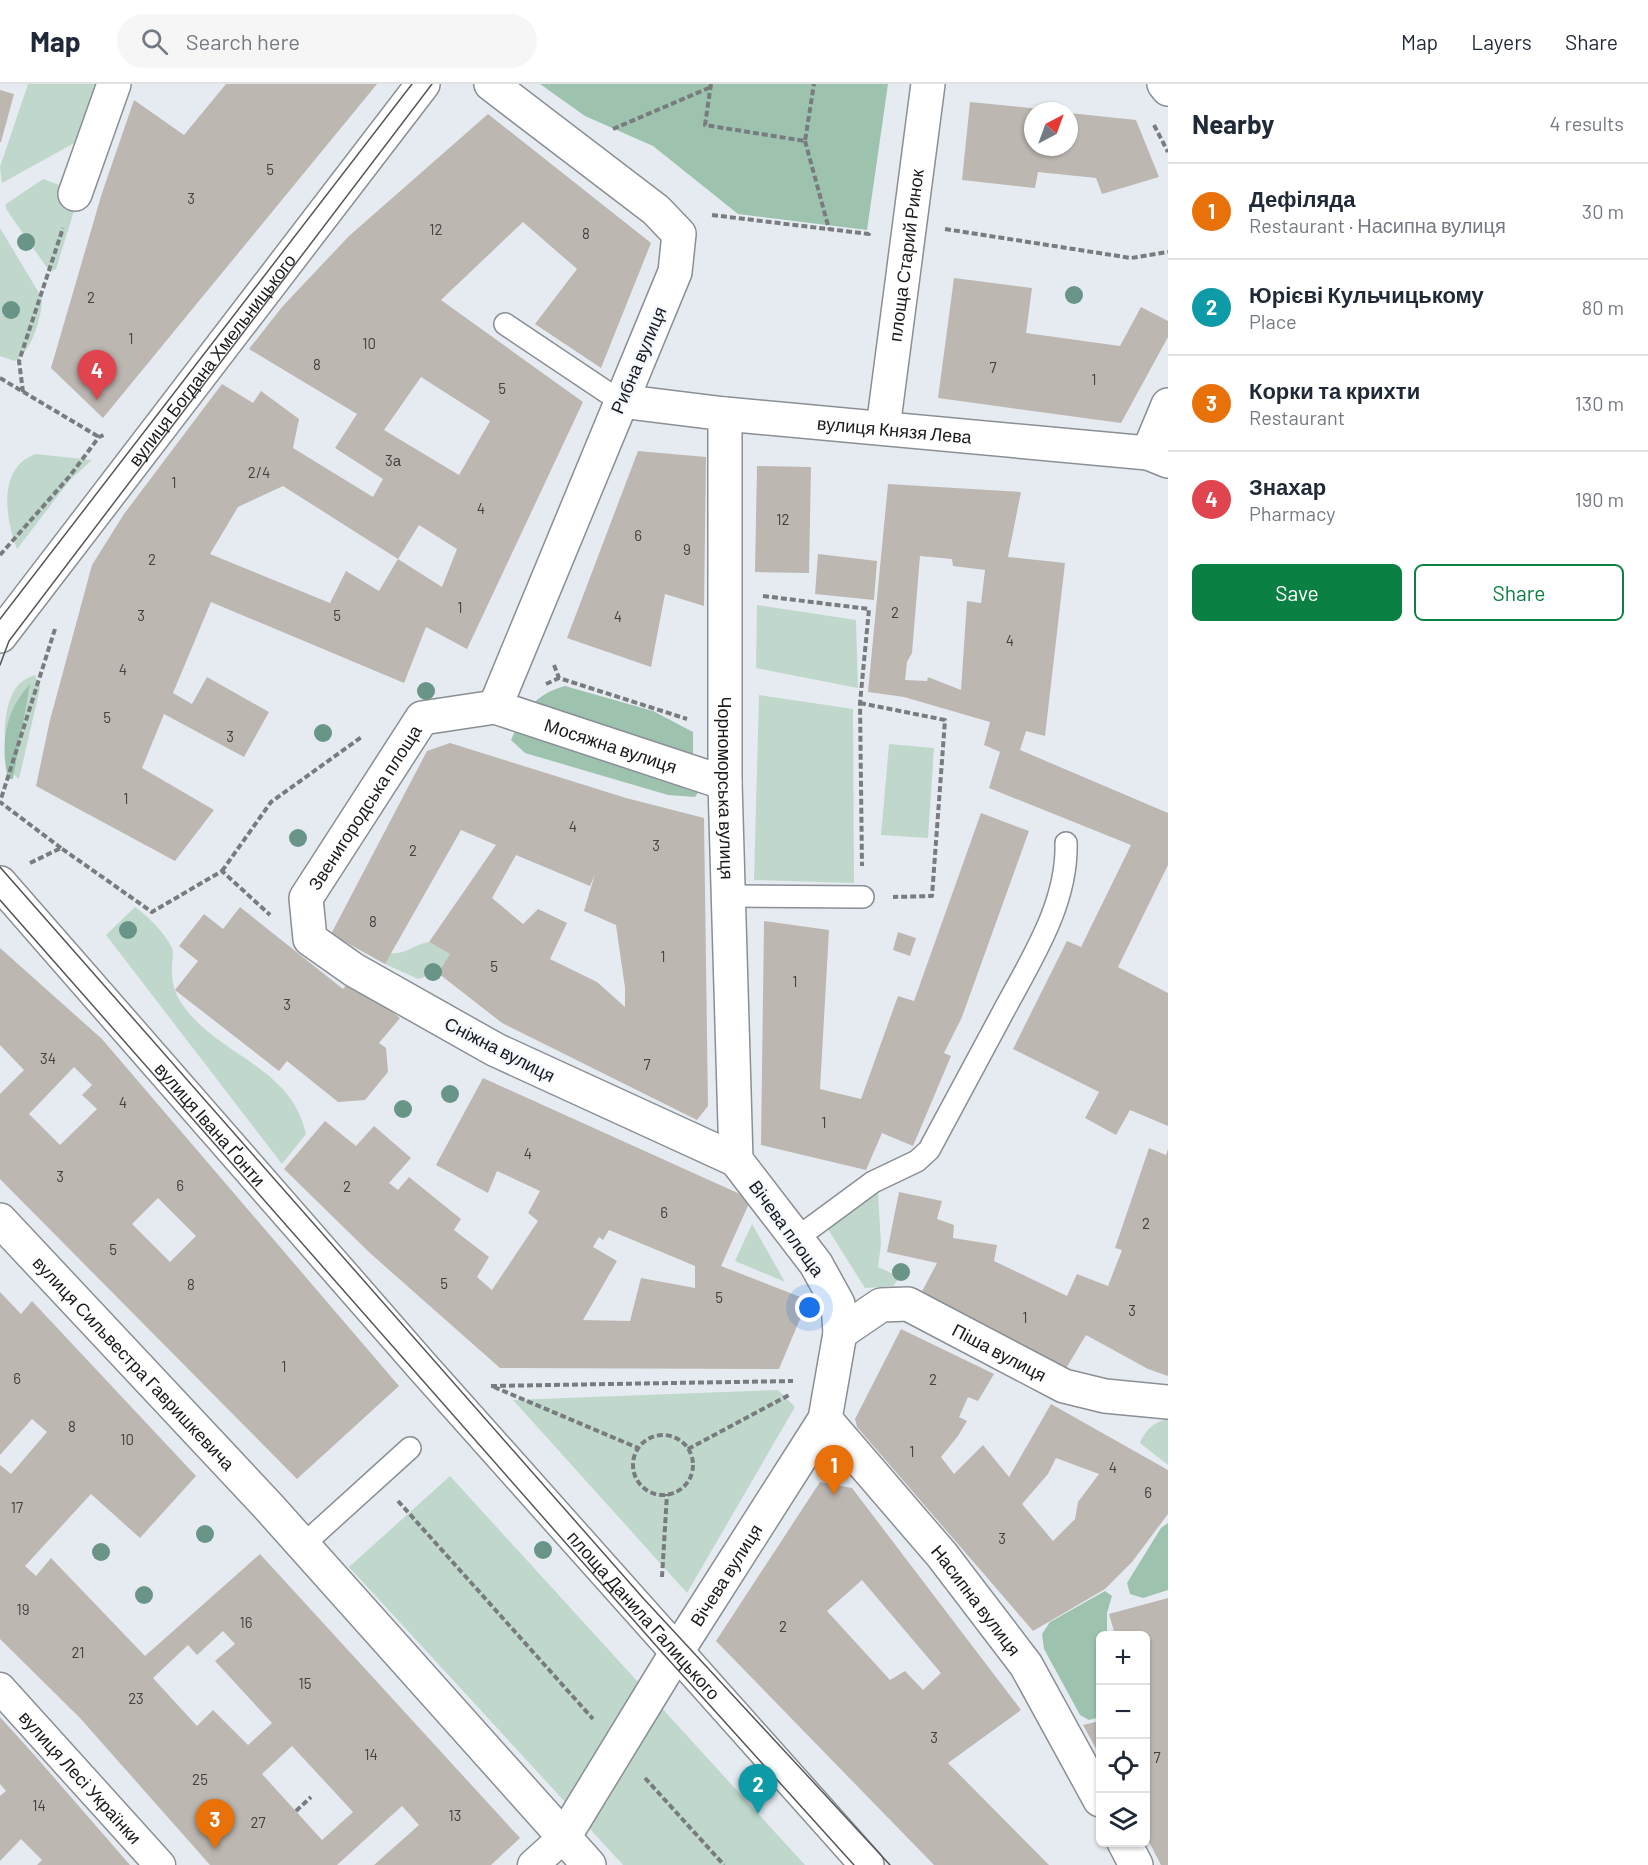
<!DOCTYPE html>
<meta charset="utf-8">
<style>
:root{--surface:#fff;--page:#f6f6f7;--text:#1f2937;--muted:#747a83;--line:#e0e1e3;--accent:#0b8043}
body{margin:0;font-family:Barlow,sans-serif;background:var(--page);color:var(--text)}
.controls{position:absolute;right:18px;bottom:18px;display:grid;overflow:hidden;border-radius:9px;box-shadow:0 2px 4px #0004}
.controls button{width:54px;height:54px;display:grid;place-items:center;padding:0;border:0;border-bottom:2px solid var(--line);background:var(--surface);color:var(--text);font:30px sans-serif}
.compass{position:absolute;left:1024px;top:18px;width:54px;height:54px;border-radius:50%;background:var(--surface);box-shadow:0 2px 4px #0004;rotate:41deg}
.you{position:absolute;left:810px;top:1224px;width:21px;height:21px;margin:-15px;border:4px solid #fff;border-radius:50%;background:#1a73e8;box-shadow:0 0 0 9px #1a73e833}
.badge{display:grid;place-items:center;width:39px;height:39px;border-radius:50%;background:var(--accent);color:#fff;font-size:20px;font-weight:700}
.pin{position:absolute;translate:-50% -50px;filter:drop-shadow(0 2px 3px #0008)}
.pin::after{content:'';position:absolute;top:32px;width:21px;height:18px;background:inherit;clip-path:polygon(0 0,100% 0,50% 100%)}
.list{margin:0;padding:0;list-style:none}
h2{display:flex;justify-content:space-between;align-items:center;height:78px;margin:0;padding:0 24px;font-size:26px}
h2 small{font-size:20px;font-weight:400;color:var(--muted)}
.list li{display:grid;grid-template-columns:39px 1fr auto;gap:18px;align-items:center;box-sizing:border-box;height:96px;padding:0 24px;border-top:2px solid var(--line)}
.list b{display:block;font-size:22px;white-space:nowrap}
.list p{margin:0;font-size:20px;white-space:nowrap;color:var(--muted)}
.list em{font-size:20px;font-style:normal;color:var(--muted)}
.actions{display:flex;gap:12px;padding:18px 24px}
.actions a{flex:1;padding:14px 0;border:2px solid var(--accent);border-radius:9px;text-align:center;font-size:21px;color:var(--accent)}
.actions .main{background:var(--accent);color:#fff}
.icon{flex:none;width:33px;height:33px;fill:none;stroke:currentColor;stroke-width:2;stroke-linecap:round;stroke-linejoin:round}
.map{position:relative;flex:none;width:1168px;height:1781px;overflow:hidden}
header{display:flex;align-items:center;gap:36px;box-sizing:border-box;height:84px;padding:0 30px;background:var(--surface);border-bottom:2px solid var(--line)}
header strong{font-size:28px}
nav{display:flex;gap:33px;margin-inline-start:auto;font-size:21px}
.search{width:420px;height:54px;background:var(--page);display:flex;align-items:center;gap:15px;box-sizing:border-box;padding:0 21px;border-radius:33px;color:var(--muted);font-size:22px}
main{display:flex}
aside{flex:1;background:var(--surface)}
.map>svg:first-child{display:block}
</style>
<header>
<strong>Map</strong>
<div class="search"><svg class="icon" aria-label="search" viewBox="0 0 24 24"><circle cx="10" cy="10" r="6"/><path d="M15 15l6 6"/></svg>Search here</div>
<nav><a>Map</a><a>Layers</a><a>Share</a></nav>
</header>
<main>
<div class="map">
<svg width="1168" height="1781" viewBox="0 0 1168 1781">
<rect width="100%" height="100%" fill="#e6ebf1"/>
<g fill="#bfd8cb">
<path d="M28,0H101L87,52L2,99L0,83Z"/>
<path d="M43,95L75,107L78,114L56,185L50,188L6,125V120Z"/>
<path d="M0,144L42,214C42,232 32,267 15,277L0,272Z"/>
<path d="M36,370L92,376L70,396L17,465C3,428 0,382 36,370Z"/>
<path d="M757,521L856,536L858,604L756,584Z"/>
<path d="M35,591L40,604L19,695C0,682 1,623 16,604C21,597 27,594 35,591Z"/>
<path d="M759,611L853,625L854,799L754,796Z"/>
<path d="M889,660L934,664L928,754L881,751Z"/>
<path d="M135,823C149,833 164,848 172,864C174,869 172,876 172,882C171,901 176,914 188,928C226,974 292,985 306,1050L282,1080L106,851Z"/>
<path d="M429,858L450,870L438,889L418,895L385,880L390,869C406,871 415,860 429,858Z"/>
<path d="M878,1109L881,1160L878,1183L900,1193L893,1202L865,1204L826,1142Z"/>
<path d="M752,1140L785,1198L735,1177Z"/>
<path d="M778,1306L795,1323L687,1509L513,1316Z"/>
<path d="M1168,1335V1381L1140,1359C1144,1347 1155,1337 1168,1335Z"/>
<path d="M450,1392L805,1781H623L349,1483Z"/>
</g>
<g fill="#9dc3af">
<path d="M540,0H888L867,146L738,130L653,62L585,32Z"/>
<path d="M30,600L13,695H8C0,659 5,627 30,600Z"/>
<path d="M565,602L653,627L693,648V677L703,701L695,713L668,711L525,669L511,656C525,627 533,611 565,602Z"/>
<path d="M1168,1439V1506L1143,1514L1130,1510L1127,1499L1161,1444Z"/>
<path d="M1105,1507L1112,1512L1107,1529V1551L1100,1552V1633L1089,1636L1080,1631L1044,1565L1042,1550L1050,1538Z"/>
</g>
<g fill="#bdb7b1" fill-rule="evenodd">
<path d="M226,0H377L103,334L51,284L102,109L134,16L184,51Z"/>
<path d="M0,6L14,10L1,58H0Z"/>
<path d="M970,18L1040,25L1033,27V63H1069V29L1136,36L1159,93L1102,110L1096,94L1038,88L1035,104L962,96Z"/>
<path d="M488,30L651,159L601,284L535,240L577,185L523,138L441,216L583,318L467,565L426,543L404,599L211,518L173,609L192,620L207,593L269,628L244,673L164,630L142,684L214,726L175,777L36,702L50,636L92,481L124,430L222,300L253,319L261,307L299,335L293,364L373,413L383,395L335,364L357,330L249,265L282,223L349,152ZM421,293L490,337L459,391L384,346ZM283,402L398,475L419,441L457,465L442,503L398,475L379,507L346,487L330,519L210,470L238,423Z"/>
<path d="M954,194L1032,204L1026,249L1120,262L1141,223L1168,237V253L1121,339L938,314Z"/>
<path d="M638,367L706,373L704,522L665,510L651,583L567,554Z"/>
<path d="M757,382L811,383L809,489L755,488Z"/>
<path d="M888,400L1021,408L1008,473L1065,479L1045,652L1026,647L1020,666L1168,729V781L1118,883L1168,909V1042L1130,1026L1116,1051L1085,1034L1099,1008L1013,965L1067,857L1081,863L1131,761L989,704L1000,668L984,661L990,638L904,613L868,608ZM920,472L952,475L953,482L985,486L981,519L967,517L961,606L928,593L927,597L905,596L907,578L912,569Z"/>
<path d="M818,470L877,477L874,516L815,510Z"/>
<path d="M450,659L626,714L704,734L708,1022L697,1036L502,939L438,889L450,870L429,858L496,761L461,746L385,880L331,850L427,667ZM516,771L590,802L595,790L584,827L616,841L625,904V923L597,898L550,875L567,839L538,825L523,840L492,814Z"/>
<path d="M981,729L1029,747L962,933L944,969L951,972L913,1062L882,1049L866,1086L761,1061L764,837L829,846L820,1005L861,1015L898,912L914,917Z"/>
<path d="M240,823L343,905L351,895L400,934L379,959L386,964L388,988L365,1016L338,1018L287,977L279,987L175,906L198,877L179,862L204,830L223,845Z"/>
<path d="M898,848L916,854L910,872L893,866Z"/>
<path d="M0,864L102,955L399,1302L297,1395L0,1095V1010L24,986L0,961ZM74,983L92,1001L82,1011L97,1025L60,1061L29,1030ZM158,1114L196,1152L170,1178L132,1140Z"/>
<path d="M483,994L751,1115L721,1182L808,1216L779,1285L500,1284L371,1170L284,1085L325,1037L356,1062L374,1042L411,1074L389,1099L398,1106L409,1093L461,1135L454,1146L489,1173L477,1193L492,1206L538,1137L528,1129L540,1107L497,1087L488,1109L436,1081ZM609,1146L695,1182V1204L641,1194L630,1237L583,1236L617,1177L593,1163L599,1153L603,1156Z"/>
<path d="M1149,1064L1166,1071L1168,1065V1292L1148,1285L1086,1251L1065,1286L918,1215L937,1179L887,1168L899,1108L942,1117L937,1135L954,1141L953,1154L997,1161L994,1177L1067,1212L1077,1190L1108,1202L1122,1166L1115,1164Z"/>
<path d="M0,1208L21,1230L32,1217L196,1392L140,1454L91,1410L25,1482L36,1492L51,1474L145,1572L260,1470L520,1754L491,1781H374L419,1741L402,1722L337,1781H210L80,1634L0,1555V1381L11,1390L47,1348L32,1335L0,1371ZM223,1547L235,1560L215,1577L272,1639L248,1661L213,1626L197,1642L153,1594L188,1561L197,1571ZM292,1662L353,1728L322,1756L262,1690Z"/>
<path d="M901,1245L994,1290L978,1317L968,1313L959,1333L967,1337L958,1352L941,1373L954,1390L983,1361L1009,1393L1051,1320L1168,1386V1430L1132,1478L1105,1505L1033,1547L857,1343L855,1335ZM1056,1374L1099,1390L1078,1418L1075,1435L1053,1457L1022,1420L1048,1390Z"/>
<path d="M820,1398L852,1404L1021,1626L948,1679L1049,1781H934L716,1557ZM862,1496L941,1589L923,1606L905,1587L890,1596L827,1527Z"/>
<path d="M1168,1514V1781H1161L1146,1752V1551H1115L1109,1530Z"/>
<path d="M0,1633L37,1674L130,1781H37L42,1776L21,1755L0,1777V1712L6,1707L0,1700Z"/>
<path d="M1100,1637V1672L1083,1641Z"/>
</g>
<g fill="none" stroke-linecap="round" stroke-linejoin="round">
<defs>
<g id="service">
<path d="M505,240L620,317"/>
<path d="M728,812L863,813"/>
<path d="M797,1154L873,1098L917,1077L929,1066C953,1021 977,977 1001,932C1029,879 1068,821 1066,759"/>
<path d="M303,1461L410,1364"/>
</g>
<g id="pedestrian">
<path id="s1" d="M0,1604L160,1781"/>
<path d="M533,1781L564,1753"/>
</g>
<g id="minor">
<path d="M491,0L656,126L679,150L675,188L495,623"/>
<path d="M1164,0L1168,5"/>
<path d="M75,110L114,0"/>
<path id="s2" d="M620,317L725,330L1148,369L1168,377"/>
<path id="s3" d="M725,330V699L736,1076"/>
<path id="s4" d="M883,344L928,0"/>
<path d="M1148,369L1168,321"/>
<path id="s5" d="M840,1249L881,1221L908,1220L1064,1302L1105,1312L1168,1318"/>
<path id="s6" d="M825,1335L942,1471L1026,1581L1100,1716"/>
<path id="s7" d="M564,1753L683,1558L825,1335L840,1249L838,1220L816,1180L736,1076L496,966L354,886L310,855L306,814L422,634L495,623L725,699"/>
<path d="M1124,1758L1136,1781"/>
</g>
<g id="primary">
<path id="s8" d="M0,552L423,0"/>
<path id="s9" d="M0,799L421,1281L867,1781"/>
<path id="s10" d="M0,1136L268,1422L589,1781"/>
</g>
</defs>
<use href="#service" stroke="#8a8f95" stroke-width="24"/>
<use href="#pedestrian" stroke="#8a8f95" stroke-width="33"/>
<use href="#minor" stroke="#8a8f95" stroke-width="36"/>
<use href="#primary" stroke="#8a8f95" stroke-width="36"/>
<g stroke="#787c7f" stroke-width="4" stroke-dasharray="6 3" stroke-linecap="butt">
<path d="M711,0L705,41L805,57L814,0"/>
<path d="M1154,41L1168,68"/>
<path d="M613,45L711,3"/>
<path d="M805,57L829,145"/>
<path d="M712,131L869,150V147"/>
<path d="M945,145L1131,174L1168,168"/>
<path d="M0,294L99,353"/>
<path d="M23,308L19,277L63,144"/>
<path d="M0,471L69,393L99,353L106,350"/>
<path d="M763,512L869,525L860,619L862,782"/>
<path d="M55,545L0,718L61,764"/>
<path d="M554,581L559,594L687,635"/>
<path d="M546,600L559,594"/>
<path d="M860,619L945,636L932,812L893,813"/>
<path d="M30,779L61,764L152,828L222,787L270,831"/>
<path d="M222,787L271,718L363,652"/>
<path d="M491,1302L793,1297"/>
<path d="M494,1303L638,1364"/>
<circle cx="663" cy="1381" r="30"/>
<path d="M688,1365L791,1310"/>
<path d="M398,1417L593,1635"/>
<path d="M662,1493L667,1410"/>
<path d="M645,1694L724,1781"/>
<path d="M296,1727L311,1713"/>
</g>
<use href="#service" stroke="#fff" stroke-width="21"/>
<use href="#pedestrian" stroke="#fff" stroke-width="30"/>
<use href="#minor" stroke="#fff" stroke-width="33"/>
<use href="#primary" stroke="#fff" stroke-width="33"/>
<g stroke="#55575b" stroke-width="1.5">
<path d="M0,535L412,0"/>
<path d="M0,581L9,557L432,0"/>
<path d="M0,783L643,1514L890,1781"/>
<path d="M0,816L659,1565L854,1781"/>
</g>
</g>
<g fill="#699488">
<circle cx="26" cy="158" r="9"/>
<circle cx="1074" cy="211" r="9"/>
<circle cx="11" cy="226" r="9"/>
<circle cx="426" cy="607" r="9"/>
<circle cx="323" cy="649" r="9"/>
<circle cx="298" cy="754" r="9"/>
<circle cx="128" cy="846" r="9"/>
<circle cx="433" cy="888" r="9"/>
<circle cx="450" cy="1010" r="9"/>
<circle cx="403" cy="1025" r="9"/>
<circle cx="901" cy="1188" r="9"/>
<circle cx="205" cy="1450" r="9"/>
<circle cx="543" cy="1466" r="9"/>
<circle cx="101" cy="1468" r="9"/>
<circle cx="144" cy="1511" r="9"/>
</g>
<g text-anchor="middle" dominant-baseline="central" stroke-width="4.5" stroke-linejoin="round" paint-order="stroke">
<g font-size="15" fill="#414141">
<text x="270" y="85">5</text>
<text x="191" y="114">3</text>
<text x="436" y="145">12</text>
<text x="586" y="149">8</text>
<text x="91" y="213">2</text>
<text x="131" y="254">1</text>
<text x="369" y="259">10</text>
<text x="317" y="280">8</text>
<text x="993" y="283">7</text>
<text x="1094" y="295">1</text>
<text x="502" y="304">5</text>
<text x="393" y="376">3а</text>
<text x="259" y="388">2/4</text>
<text x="174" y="398">1</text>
<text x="481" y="424">4</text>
<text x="783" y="435">12</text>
<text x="638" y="451">6</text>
<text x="687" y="465">9</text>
<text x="152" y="475">2</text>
<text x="460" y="523">1</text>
<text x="895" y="528">2</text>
<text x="141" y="531">3</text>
<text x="337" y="531">5</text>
<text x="618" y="532">4</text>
<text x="1010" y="556">4</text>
<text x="123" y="585">4</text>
<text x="107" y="633">5</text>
<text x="230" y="652">3</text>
<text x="126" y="714">1</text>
<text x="573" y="742">4</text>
<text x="656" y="761">3</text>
<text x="413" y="766">2</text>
<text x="373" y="837">8</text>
<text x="663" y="872">1</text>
<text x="494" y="882">5</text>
<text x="795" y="897">1</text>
<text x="287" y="920">3</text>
<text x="48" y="974">34</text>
<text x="647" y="980">7</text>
<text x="123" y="1018">4</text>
<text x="824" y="1038">1</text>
<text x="528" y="1069">4</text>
<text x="60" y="1092">3</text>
<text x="180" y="1101">6</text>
<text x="347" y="1102">2</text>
<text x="664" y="1128">6</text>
<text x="1146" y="1139">2</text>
<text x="113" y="1165">5</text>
<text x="444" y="1199">5</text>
<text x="191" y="1200">8</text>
<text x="719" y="1213">5</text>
<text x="1132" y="1226">3</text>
<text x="1025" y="1233">1</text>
<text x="284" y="1282">1</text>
<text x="17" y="1294">6</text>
<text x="933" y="1295">2</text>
<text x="72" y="1342">8</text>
<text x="127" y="1355">10</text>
<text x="912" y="1367">1</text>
<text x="1113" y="1383">4</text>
<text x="1148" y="1408">6</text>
<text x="17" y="1423">17</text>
<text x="1002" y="1454">3</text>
<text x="23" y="1525">19</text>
<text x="246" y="1538">16</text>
<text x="783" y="1542">2</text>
<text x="78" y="1568">21</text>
<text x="305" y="1599">15</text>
<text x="136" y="1614">23</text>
<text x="934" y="1653">3</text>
<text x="371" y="1670">14</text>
<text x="1157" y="1673">7</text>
<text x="200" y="1695">25</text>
<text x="39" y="1721">14</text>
<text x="455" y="1731">13</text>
<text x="258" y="1738">27</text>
</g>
<g font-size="18" fill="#181a1c" stroke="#f3f8ff">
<text stroke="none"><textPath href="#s4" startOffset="174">площа Старий Ринок</textPath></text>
<text stroke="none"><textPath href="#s8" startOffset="348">вулиця Богдана Хмельницького</textPath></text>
<text transform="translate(638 276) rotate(-67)">Рибна вулиця</text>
<text stroke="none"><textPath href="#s2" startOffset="276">вулиця Князя Лева</textPath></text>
<text stroke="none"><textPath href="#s7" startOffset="1718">Мосяжна вулиця</textPath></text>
<text stroke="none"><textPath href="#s3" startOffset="374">Чорноморська вулиця</textPath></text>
<text stroke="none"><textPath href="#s7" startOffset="1416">Звенигородська площа</textPath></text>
<text transform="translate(500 965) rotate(27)">Сніжна вулиця</text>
<text stroke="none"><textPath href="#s9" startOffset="320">вулиця Івана Ґонти</textPath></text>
<text transform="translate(787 1144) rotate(54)">Вічева площа</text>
<text stroke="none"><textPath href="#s5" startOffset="180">Піша вулиця</textPath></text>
<text stroke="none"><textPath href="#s10" startOffset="196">вулиця Сильвестра Гавришкевича</textPath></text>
<text stroke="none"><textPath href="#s7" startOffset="308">Вічева вулиця</textPath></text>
<text stroke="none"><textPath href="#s6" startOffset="236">Насипна вулиця</textPath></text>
<text stroke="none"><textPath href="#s9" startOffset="975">площа Данила Галицького</textPath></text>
<text stroke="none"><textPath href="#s1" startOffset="120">вулиця Лесі Українки</textPath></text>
</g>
</g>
</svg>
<div class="controls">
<button>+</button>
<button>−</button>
<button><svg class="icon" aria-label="locate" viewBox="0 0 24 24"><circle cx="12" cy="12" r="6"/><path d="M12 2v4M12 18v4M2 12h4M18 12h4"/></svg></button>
<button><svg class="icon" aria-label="layers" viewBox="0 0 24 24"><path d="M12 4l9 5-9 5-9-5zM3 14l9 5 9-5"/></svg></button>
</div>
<svg class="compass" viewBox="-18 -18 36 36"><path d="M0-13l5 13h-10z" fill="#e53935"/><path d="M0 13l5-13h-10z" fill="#747a83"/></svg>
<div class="you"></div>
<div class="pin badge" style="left:834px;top:1411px;background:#e8710a">1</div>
<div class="pin badge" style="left:758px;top:1730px;background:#0f9aa8">2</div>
<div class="pin badge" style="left:215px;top:1765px;background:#e8710a">3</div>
<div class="pin badge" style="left:97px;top:316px;background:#e0444e">4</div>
</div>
<aside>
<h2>Nearby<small>4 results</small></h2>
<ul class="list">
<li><span class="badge" style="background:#e8710a">1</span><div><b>Дефіляда</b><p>Restaurant · Насипна вулиця</p></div><em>30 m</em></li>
<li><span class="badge" style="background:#0f9aa8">2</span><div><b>Юрієві Кульчицькому</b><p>Place</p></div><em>80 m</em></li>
<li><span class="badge" style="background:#e8710a">3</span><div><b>Корки та крихти</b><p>Restaurant</p></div><em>130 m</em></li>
<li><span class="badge" style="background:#e0444e">4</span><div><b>Знахар</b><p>Pharmacy</p></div><em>190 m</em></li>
</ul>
<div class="actions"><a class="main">Save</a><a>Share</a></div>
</aside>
</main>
